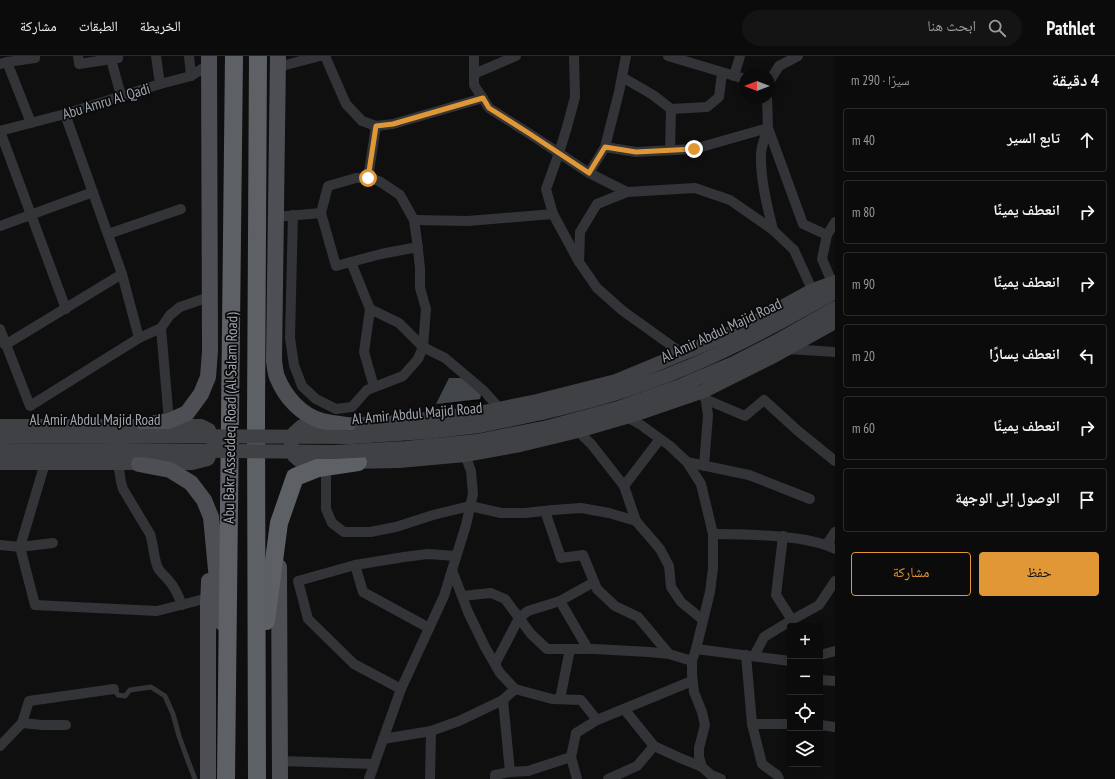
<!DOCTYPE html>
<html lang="ar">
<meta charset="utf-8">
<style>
:root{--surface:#0b0b0c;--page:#141415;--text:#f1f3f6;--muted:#9a9b9d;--line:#2b2b2d;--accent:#e19736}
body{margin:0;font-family:"PT Sans Narrow","Noto Naskh Arabic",sans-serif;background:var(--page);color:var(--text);direction:rtl}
.controls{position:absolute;right:12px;bottom:12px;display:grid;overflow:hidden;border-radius:4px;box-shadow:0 2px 10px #0003}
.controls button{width:36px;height:36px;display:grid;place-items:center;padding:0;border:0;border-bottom:1px solid var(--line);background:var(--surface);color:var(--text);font:20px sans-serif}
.compass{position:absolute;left:739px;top:12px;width:36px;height:36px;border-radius:50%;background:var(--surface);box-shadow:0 2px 10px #0003;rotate:270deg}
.stop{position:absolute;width:12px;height:12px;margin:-9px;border:3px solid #e19736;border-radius:50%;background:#fff}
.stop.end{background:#e19736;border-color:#fff;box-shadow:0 1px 4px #0008}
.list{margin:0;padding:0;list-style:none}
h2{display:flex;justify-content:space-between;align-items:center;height:52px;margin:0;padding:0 16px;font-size:17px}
h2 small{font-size:13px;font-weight:400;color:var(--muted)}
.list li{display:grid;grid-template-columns:26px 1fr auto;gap:12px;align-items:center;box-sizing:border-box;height:64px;margin:0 8px 8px;padding:0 8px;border:1px solid var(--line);border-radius:4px}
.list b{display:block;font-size:15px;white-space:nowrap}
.list em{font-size:13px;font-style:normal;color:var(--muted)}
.actions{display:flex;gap:8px;padding:12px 16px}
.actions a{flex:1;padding:9px 0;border:1px solid var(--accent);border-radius:4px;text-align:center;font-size:14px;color:var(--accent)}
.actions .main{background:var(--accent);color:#111}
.icon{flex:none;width:22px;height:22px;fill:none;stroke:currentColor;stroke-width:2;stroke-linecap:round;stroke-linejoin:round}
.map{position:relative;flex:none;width:835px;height:723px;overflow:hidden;direction:ltr}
header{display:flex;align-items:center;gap:24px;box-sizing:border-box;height:56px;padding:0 20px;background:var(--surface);border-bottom:1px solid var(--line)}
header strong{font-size:19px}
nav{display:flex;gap:22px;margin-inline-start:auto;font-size:14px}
.search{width:280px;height:36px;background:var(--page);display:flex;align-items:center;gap:10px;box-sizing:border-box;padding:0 14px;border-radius:22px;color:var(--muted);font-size:15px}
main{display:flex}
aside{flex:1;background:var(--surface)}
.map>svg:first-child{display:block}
</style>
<header>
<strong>Pathlet</strong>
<div class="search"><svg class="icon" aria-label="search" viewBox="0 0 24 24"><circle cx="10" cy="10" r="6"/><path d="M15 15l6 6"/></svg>ابحث هنا</div>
<nav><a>الخريطة</a><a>الطبقات</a><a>مشاركة</a></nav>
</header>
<main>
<aside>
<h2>4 دقيقة<small>سيرًا · 290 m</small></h2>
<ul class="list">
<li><svg class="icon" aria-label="ahead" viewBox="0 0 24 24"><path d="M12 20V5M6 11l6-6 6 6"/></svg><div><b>تابع السير</b></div><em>40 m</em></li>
<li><svg class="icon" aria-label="right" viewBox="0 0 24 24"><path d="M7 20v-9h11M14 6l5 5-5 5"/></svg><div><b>انعطف يمينًا</b></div><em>80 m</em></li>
<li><svg class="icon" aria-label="right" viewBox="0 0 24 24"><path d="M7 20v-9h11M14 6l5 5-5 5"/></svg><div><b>انعطف يمينًا</b></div><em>90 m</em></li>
<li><svg class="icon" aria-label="left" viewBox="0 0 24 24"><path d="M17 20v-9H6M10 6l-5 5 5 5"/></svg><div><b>انعطف يسارًا</b></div><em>20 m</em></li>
<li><svg class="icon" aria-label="right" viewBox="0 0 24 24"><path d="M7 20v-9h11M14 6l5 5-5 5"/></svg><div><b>انعطف يمينًا</b></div><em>60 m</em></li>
<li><svg class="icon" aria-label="arrive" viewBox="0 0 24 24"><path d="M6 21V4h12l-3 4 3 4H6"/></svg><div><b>الوصول إلى الوجهة</b></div></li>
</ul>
<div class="actions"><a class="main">حفظ</a><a>مشاركة</a></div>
</aside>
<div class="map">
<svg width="835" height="723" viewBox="0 0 835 723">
<defs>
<filter id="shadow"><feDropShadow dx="3" dy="2" stdDeviation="1" flood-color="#0009"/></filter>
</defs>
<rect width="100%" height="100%" fill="#0f0f10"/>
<path fill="#434548" filter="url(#shadow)" d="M449,322H462L481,339L480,343L436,348Z"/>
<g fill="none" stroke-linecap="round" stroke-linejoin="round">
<path stroke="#323437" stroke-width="5" d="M114,633L118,639L125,640L130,634L151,631L165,640L173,658L179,680L188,705L195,723"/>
<g stroke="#323437" stroke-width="10">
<path d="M78,0L79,8L118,2V0"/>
<path d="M156,0L160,28"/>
<path d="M189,0L191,20"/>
<path d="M325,0L346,48L362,65L376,70L393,68L483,42"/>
<path d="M474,0V29L489,52L530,78L589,117L627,136"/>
<path d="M574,0L575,41L567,71L559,97L546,133L553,158L579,206"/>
<path d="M668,0L745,23"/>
<path d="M111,3L121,40"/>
<path d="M7,6L35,2V0"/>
<path d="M0,8L7,6L31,67"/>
<path d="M278,11L320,0"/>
<path d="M474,18L516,0"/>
<path d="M734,20L740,0"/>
<path d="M622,21L653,39L671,53L707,51L719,41L722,17"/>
<path d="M769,26L779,10L798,0"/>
<path d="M767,42L768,72L803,168L827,179"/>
<path d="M65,58L122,218L139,282"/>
<path d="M768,72C765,80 762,89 761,97C760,121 767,150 773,174"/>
<path d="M0,75L65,58L160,28L191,20L208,9"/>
<path d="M0,75L66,253"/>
<path d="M605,91L636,96L694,93L768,72"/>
<path d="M670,94L671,53"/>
<path d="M589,117L605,91L619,36L626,0"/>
<path d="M368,122L376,70"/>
<path d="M321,157L336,210L381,198L418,191"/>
<path d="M276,161L321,157L328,130L356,122H368L379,125L400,139L414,164L417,185L420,212V232L426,253L423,291L418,303L403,320L367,334L352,351L336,353L316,343L302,330L294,309L290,282L293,159"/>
<path d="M414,164L468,165L553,158"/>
<path d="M835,166L827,179L822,203L835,233"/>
<path d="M0,170L93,136"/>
<path d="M108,178L181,153"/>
<path d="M351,206L370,253L364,296L374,331"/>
<path d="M370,253L399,267L423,291L445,302L484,335L500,353"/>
<path d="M161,272L169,365"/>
<path d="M0,273L30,350L139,282L161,272L170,259L180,251L209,241"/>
<path d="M5,289L122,218"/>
<path d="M788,293L835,296"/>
<path d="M683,298L623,255L597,232L579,206L580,176L597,148L627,136L695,132L730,144L773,174L794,194L815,240"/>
<path d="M705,343L745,360L764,344L798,375L835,405"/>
<path d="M627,361L641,369L670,390L687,406L701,428L713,478V512L710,536L696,593L692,605V618L694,636L702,656L705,669L699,692V701L702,711L711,719L721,723"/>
<path d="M578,375L592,389L624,430L636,465L660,493L669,510L671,531L681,546L703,564"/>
<path d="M687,406L749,419L810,443"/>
<path d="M45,407L20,491L35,549L157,555L208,542"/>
<path d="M118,407L121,426L123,433L150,478C154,489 153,501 158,512C161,517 166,521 170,526C176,533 179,541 182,549"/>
<path d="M704,410L708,359L705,338"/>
<path d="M326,420V453L332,467L344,476H370L396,471L433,459L470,450L501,457H525L553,454L581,452L609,457L636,465"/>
<path d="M624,430L660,383"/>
<path d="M545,455L561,502L583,499L597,533L615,550L638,561L669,598"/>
<path d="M713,478C744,478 775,479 806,484C816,486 826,488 835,493"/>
<path d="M827,488L835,476"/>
<path d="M0,489L20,491L53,487"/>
<path d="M355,509L363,536L429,572"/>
<path d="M452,514L468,556L485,591L500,617L515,633L552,643L581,644L597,664"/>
<path d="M462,540L491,537L505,543L531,578L547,593H594L649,596L669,598L692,605"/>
<path d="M560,545L588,593"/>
<path d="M792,564L819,549L835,525"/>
<path d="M696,593L790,605"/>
<path d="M746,599L752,668L762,708L777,719L779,723"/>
<path d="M820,599L835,595"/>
<path d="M754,600L764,581L792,564L776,539L783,480"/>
<path d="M495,608L519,562L528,555L560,545L594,526"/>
<path d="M820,624L835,625"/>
<path d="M401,633L354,608L308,563L298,525L355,509L404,501L428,498L456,500"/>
<path d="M560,643L570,593"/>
<path d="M624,653L654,690L678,701L702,711"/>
<path d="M22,667L42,669H66"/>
<path d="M752,668H790"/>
<path d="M820,669L835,671"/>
<path d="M383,683L431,675L459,665L503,644L515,633"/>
<path d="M0,690L22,667L29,645L114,633"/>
<path d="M280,705L374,708"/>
<path d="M510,716L528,715L571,701"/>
<path d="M369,723L401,633L444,540L466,469L473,438L471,415L465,399"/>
<path d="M430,723L431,675"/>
<path d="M495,723V719L510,716L503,644"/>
<path d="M577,723L571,701L576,677L597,664L692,625"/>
<path d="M608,723L637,710L654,690"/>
</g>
<g stroke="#3f4145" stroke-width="14">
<path d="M542,357C576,349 609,341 641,329C709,306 773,271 835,236"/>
<path d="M0,370H201L209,374L214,388L208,403L192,407H0"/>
<path d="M548,371L618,352L682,329L734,307L777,285L835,252"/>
<path d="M326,406H301L294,400L291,390L294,377L302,370L388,367L474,358L537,345L616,325L708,287L751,268L813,234L835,226"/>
<path d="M348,406L399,405L465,399L520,389L578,375L640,357L704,335L774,300L835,266"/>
</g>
<g stroke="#4d4f54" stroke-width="16">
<path d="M278,0L274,305C275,310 275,316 277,321C285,341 301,359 322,365C330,367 339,368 347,369"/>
<path d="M145,369L169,365L187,357L201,338L208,321L210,295L209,0"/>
<path d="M139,408L170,414L191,427L204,444L211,461L221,566"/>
<path d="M279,511L280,723"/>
<path d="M208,723V549L209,525"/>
</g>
<g stroke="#5d6065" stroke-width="18">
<path d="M266,565L279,467L295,421L318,412L358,406"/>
<path d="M226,723L234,0"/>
<path d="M257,723L256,362L258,0"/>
</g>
<g stroke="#3f4145" stroke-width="14">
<path d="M0,381L157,380L352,381L427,376L480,370L542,357"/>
<path d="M0,395L119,394L335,396L406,392L477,385L548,371"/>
</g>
</g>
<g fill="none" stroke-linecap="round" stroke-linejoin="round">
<path stroke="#e19736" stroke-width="5" d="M368,122L376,70L393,68L483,42L489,52L530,78L589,117L605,91L636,96L694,93"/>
</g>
<g text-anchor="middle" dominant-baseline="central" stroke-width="3.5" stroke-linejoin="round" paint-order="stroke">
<g font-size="15" fill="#a1a7b0" stroke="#0a0a0b">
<text transform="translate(106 45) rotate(-17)">Abu Amru Al Qadi</text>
<text transform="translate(721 274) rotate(-25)">Al Amir Abdul Majid Road</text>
<text transform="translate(417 357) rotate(-5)">Al Amir Abdul Majid Road</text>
<text transform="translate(230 362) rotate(-89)">Abu Bakr Asseddeq Road (Al Salam Road)</text>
<text x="95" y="363">Al Amir Abdul Majid Road</text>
</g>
</g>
</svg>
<div class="controls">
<button>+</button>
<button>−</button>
<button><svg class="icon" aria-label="locate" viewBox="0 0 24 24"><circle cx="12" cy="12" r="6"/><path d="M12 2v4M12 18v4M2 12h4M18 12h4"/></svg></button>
<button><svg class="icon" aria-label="layers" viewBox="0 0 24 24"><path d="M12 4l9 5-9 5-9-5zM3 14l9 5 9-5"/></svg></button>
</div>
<svg class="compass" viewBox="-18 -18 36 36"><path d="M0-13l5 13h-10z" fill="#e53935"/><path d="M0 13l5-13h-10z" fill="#9a9b9d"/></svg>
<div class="stop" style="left:368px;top:122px"></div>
<div class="stop end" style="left:694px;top:93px"></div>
</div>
</main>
